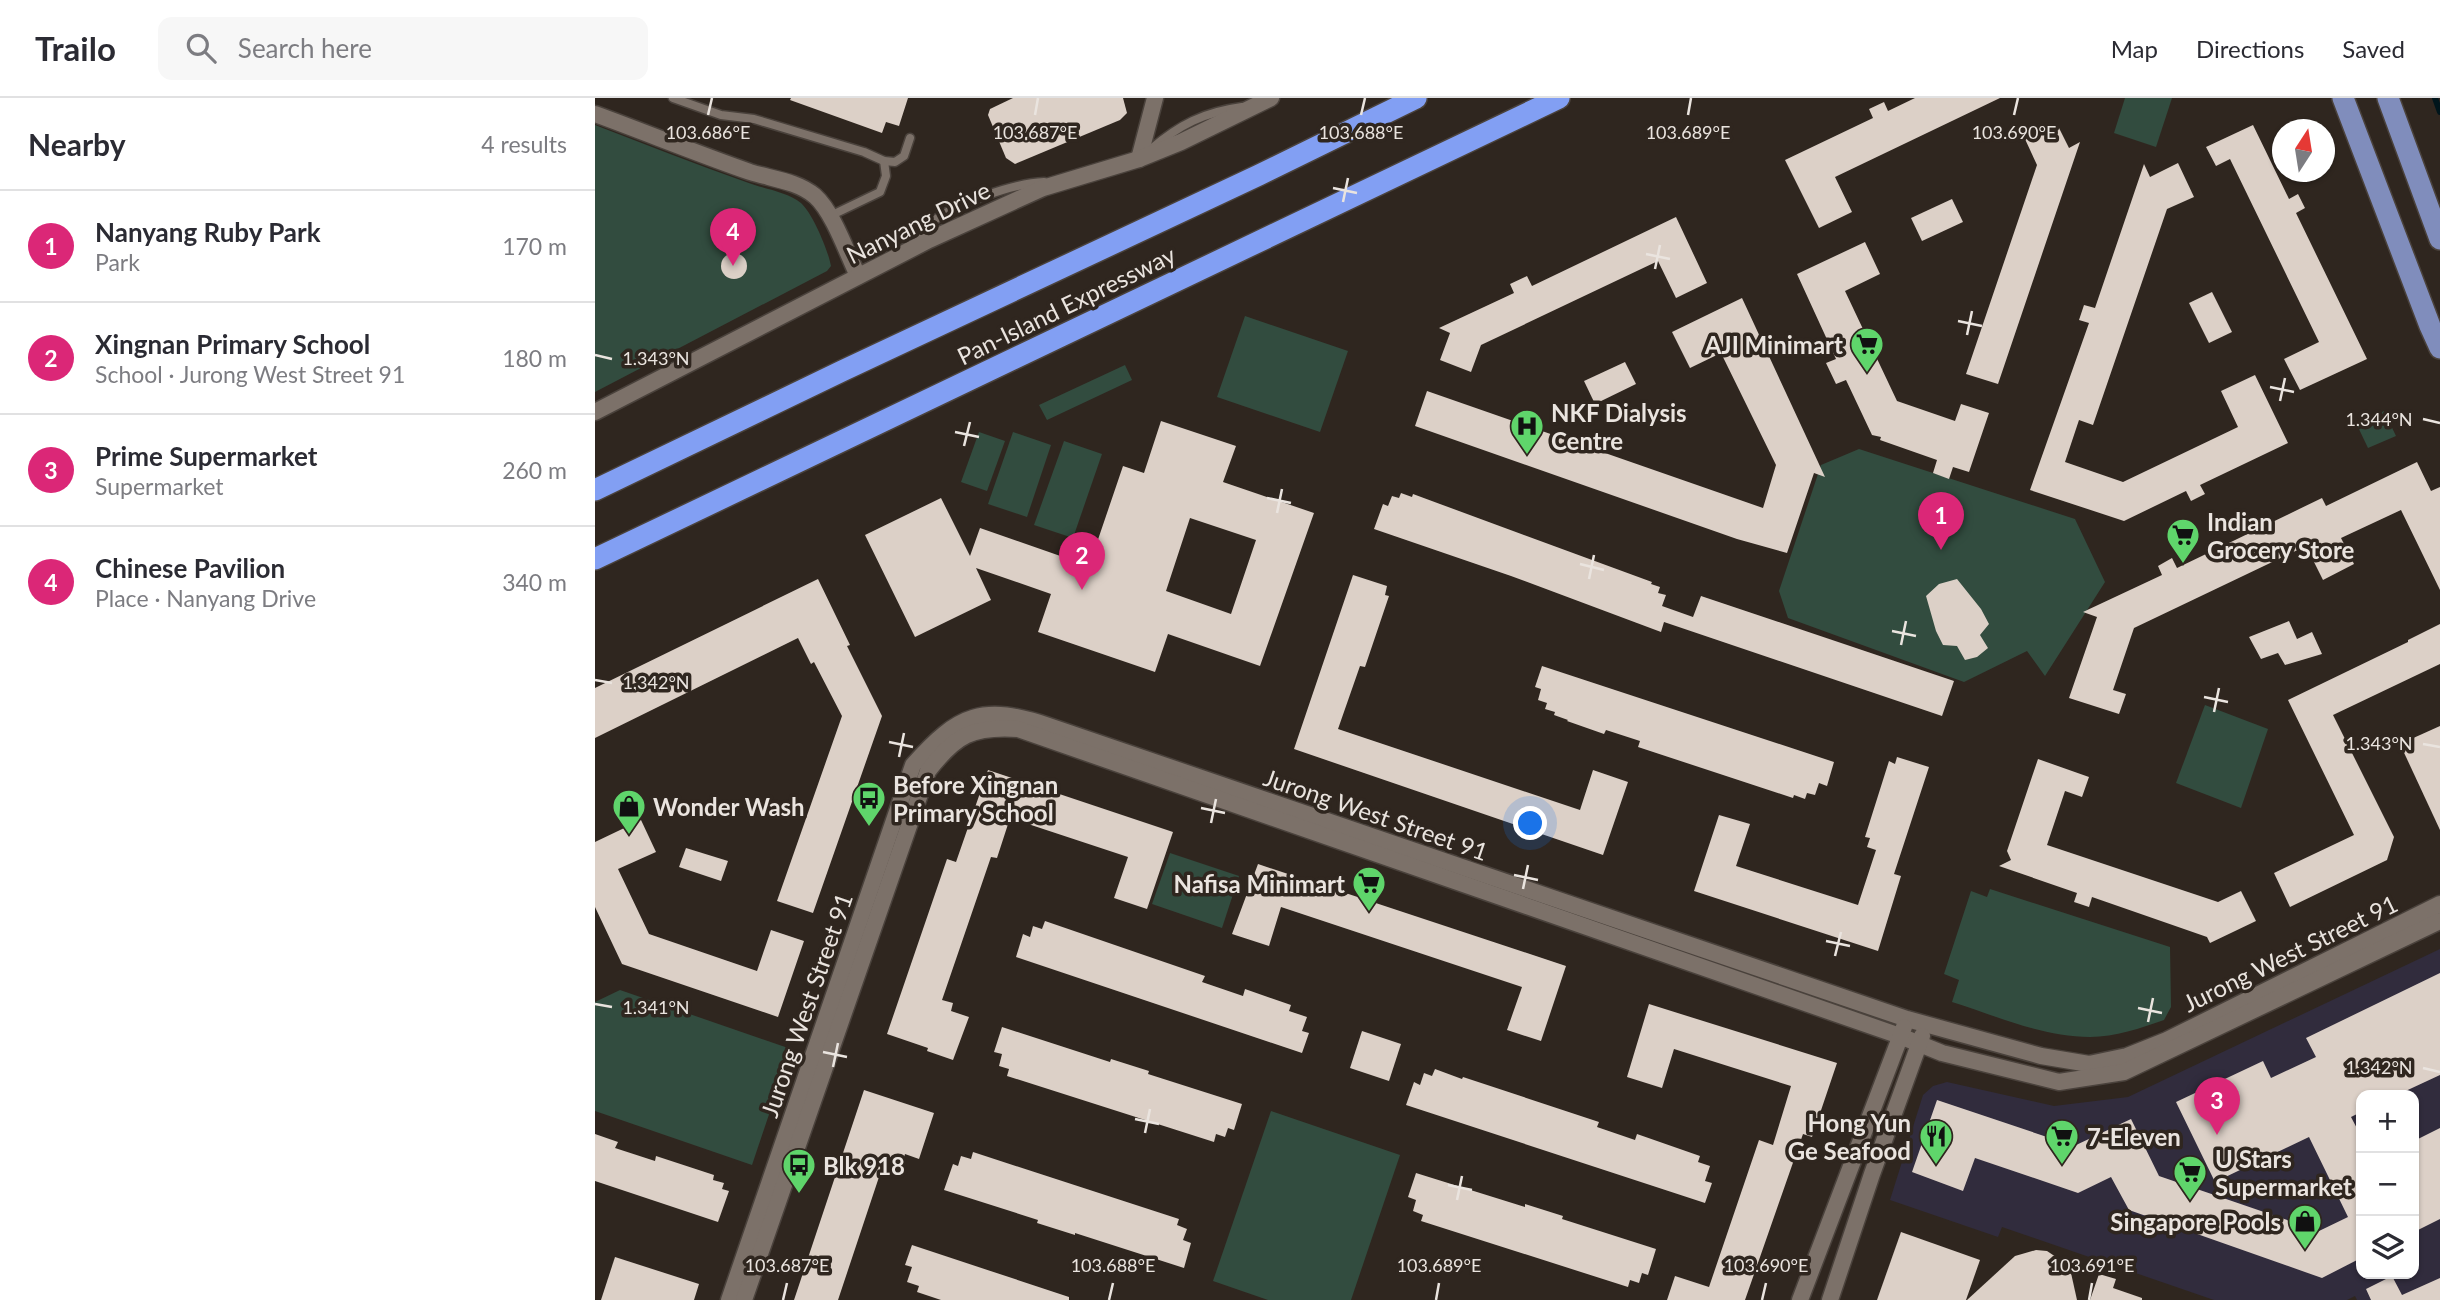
<!DOCTYPE html>
<meta charset="utf-8">
<style>
:root{--surface:#fff;--page:#f7f7f7;--text:#2b2b33;--muted:#7c7c81;--line:#e1e1e2;--accent:#db2777}
body{margin:0;font-family:Lato,sans-serif;background:var(--page);color:var(--text)}
.controls{position:absolute;right:21px;bottom:21px;display:grid;overflow:hidden;border-radius:14px;box-shadow:0 2px 5px #0004}
.controls button{width:63px;height:63px;display:grid;place-items:center;padding:0;border:0;border-bottom:2px solid var(--line);background:var(--surface);color:var(--text);font:35px sans-serif}
.compass{position:absolute;left:1677px;top:21px;width:63px;height:63px;border-radius:50%;background:var(--surface);box-shadow:0 2px 5px #0004;rotate:12deg}
.you{position:absolute;left:936px;top:726px;width:24px;height:24px;margin:-18px;border:5px solid #fff;border-radius:50%;background:#1a73e8;box-shadow:0 0 0 10px #1a73e833}
.badge{display:grid;place-items:center;width:46px;height:46px;border-radius:50%;background:var(--accent);color:#fff;font-size:23px;font-weight:700}
.pin{position:absolute;translate:-50% -58px;filter:drop-shadow(0 2px 4px #0008)}
.pin::after{content:'';position:absolute;top:37px;width:24px;height:21px;background:inherit;clip-path:polygon(0 0,100% 0,50% 100%)}
.list{margin:0;padding:0;list-style:none}
h2{display:flex;justify-content:space-between;align-items:center;height:91px;margin:0;padding:0 28px;font-size:30px}
h2 small{font-size:23px;font-weight:400;color:var(--muted)}
.list li{display:grid;grid-template-columns:46px 1fr auto;gap:21px;align-items:center;box-sizing:border-box;height:112px;padding:0 28px;border-top:2px solid var(--line)}
.list b{display:block;font-size:26px;white-space:nowrap}
.list p{margin:0;font-size:23px;white-space:nowrap;color:var(--muted)}
.list em{font-size:23px;font-style:normal;color:var(--muted)}
.icon{flex:none;width:38px;height:38px;fill:none;stroke:currentColor;stroke-width:2;stroke-linecap:round;stroke-linejoin:round}
.map{position:relative;flex:none;width:1845px;height:1202px;overflow:hidden}
header{display:flex;align-items:center;gap:42px;box-sizing:border-box;height:98px;padding:0 35px;background:var(--surface);border-bottom:2px solid var(--line)}
header strong{font-size:33px}
nav{display:flex;gap:38px;margin-inline-start:auto;font-size:24px}
.search{width:490px;height:63px;background:var(--page);display:flex;align-items:center;gap:18px;box-sizing:border-box;padding:0 24px;border-radius:14px;color:var(--muted);font-size:26px}
main{display:flex}
aside{flex:1;background:var(--surface)}
.map>svg:first-child{display:block}
</style>
<header>
<strong>Trailo</strong>
<div class="search"><svg class="icon" aria-label="search" viewBox="0 0 24 24"><circle cx="10" cy="10" r="6"/><path d="M15 15l6 6"/></svg>Search here</div>
<nav><a>Map</a><a>Directions</a><a>Saved</a></nav>
</header>
<main>
<aside>
<h2>Nearby<small>4 results</small></h2>
<ul class="list">
<li><span class="badge">1</span><div><b>Nanyang Ruby Park</b><p>Park</p></div><em>170 m</em></li>
<li><span class="badge">2</span><div><b>Xingnan Primary School</b><p>School · Jurong West Street 91</p></div><em>180 m</em></li>
<li><span class="badge">3</span><div><b>Prime Supermarket</b><p>Supermarket</p></div><em>260 m</em></li>
<li><span class="badge">4</span><div><b>Chinese Pavilion</b><p>Place · Nanyang Drive</p></div><em>340 m</em></li>
</ul>
</aside>
<div class="map">
<svg width="1845" height="1202" viewBox="0 0 1845 1202">
<rect width="100%" height="100%" fill="#2f261f"/>
<path fill="#312c3d" fill-rule="evenodd" d="M1845,851V1202H1762L1760,1198L1752,1202H1619L1407,1129L1403,1139L1295,1102L1328,997L1338,988L1352,984L1459,1008L1533,999ZM1766,997H1819V1176H1766Z"/>
<g fill="#324c3f">
<path d="M1530,0H1577L1561,49L1519,35Z"/>
<path d="M0,27C50,46 100,66 151,84C168,91 191,93 206,105C218,116 233,152 236,168L232,173L0,294Z"/>
<path d="M650,218L753,253L725,334L622,299Z"/>
<path d="M530,267L537,282L452,322L444,307Z"/>
<path d="M1789,313L1801,338L1773,350L1762,327Z"/>
<path d="M384,334L410,343L392,393L366,384Z"/>
<path d="M418,334L456,347L432,419L393,406Z"/>
<path d="M469,343L507,356L478,440L439,427Z"/>
<path d="M1264,351L1480,421L1510,484L1450,578L1432,553L1369,584L1193,520L1184,493L1226,367Z"/>
<path d="M1610,607L1673,631L1646,710L1581,685Z"/>
<path d="M575,755L644,778L627,830L557,806Z"/>
<path d="M1395,791L1575,849L1576,909L1569,922C1546,930 1520,939 1495,939C1447,939 1402,918 1357,904L1364,882L1349,876L1376,793L1392,799Z"/>
<path d="M25,892L196,951L157,1067L0,1013V904Z"/>
<path d="M676,1013L805,1057L756,1202H673L618,1183Z"/>
</g>
<g fill="none" stroke-linecap="round" stroke-linejoin="round">
<path stroke="#00151b" stroke-width="6" d="M1840,0L1845,14"/>
</g>
<g fill="#dcd0c7" fill-rule="evenodd">
<path d="M196,0H313L304,28L291,24L287,35L195,2Z"/>
<path d="M418,0H528L532,15L525,22L420,66L411,60L393,17L395,11Z"/>
<path d="M1320,0H1405L1240,79L1257,114L1224,130L1190,62L1278,20L1274,11L1289,4L1293,13Z"/>
<path d="M1462,26L1474,50L1485,44L1403,286L1371,276L1442,67L1430,41Z"/>
<path d="M1658,27L1694,101L1703,96L1710,110L1701,115L1772,261L1705,292L1689,261L1724,244L1635,61L1621,68L1611,49Z"/>
<path d="M1583,65L1599,99L1572,111L1498,327L1484,322L1470,364L1528,384L1643,329L1626,293L1660,277L1693,345L1605,387L1610,396L1596,403L1591,393L1529,423L1435,392L1494,225L1484,222L1489,207L1500,210L1549,66L1555,79Z"/>
<path d="M1357,101L1368,124L1327,143L1316,120Z"/>
<path d="M1081,119L1112,185L1081,200L1063,163L886,247L876,274L845,262L855,235L844,230L919,195L915,186L932,178L937,188Z"/>
<path d="M1270,144L1285,176L1250,193L1302,303L1360,323L1366,306L1394,315L1374,374L1358,369L1354,381L1338,375L1342,362L1285,342L1286,339L1277,337L1251,282L1241,286L1231,265L1241,261L1202,176Z"/>
<circle cx="139" cy="168" r="13"/>
<path d="M1617,194L1637,234L1614,245L1594,205Z"/>
<path d="M1147,200L1230,379L1219,375L1192,455L1142,441L820,328L832,293L1168,410L1181,367L1126,255L1095,270L1077,234Z"/>
<path d="M1030,264L1041,286L1000,306L989,283Z"/>
<path d="M566,323L641,348L628,384L719,415L665,568L573,536L560,574L443,534L456,496L381,470L396,502L320,539L270,437L346,400L375,458L385,430L494,468L528,368L549,375ZM595,420L661,442L636,516L571,493Z"/>
<path d="M1822,364L1836,393L1845,389V492L1806,412L1746,440L1759,466L1728,482L1711,448L1539,530L1518,592L1531,596L1524,616L1474,600L1502,519L1488,514L1567,477L1563,468L1577,460L1582,470L1727,400L1731,408Z"/>
<path d="M806,395L817,399L818,396L845,406L1057,484L1056,486L1065,489L1063,495L1071,497L1067,508L1098,519L1106,498L1359,583L1347,618L1069,524L1066,534L916,478L779,431L788,406L793,408L797,398L804,400Z"/>
<path d="M758,477L792,488L790,497L794,498L770,569L765,568L743,631L985,712L998,672L1033,684L1008,757L699,651Z"/>
<path d="M223,481L255,547L252,548L287,618L218,815L182,803L247,618L219,564L216,566L203,540L0,640V590Z"/>
<path d="M1362,481L1386,511L1394,526L1385,537L1393,550L1382,559L1370,562L1362,548L1348,547L1341,533L1331,498L1344,486Z"/>
<path d="M1694,523L1702,541L1717,534L1727,556L1690,567L1683,555L1666,561L1654,539Z"/>
<path d="M1845,526V566L1738,617L1799,739L1792,762L1695,809L1679,775L1759,737L1693,602L1813,544V542Z"/>
<path d="M947,568L1239,664L1232,688L1224,685L1220,697L1212,695L1210,701L1199,697L1198,700L1043,649L1045,643L1011,632L1009,636L972,623L973,622L959,617L960,614L950,611L952,605L943,602L946,591L940,589Z"/>
<path d="M1845,628V732L1805,646Z"/>
<path d="M1302,659L1334,669L1299,776L1306,778L1283,853L1099,793L1124,717L1155,726L1141,768L1263,807L1281,752L1272,749L1275,740L1270,739L1294,663L1300,666Z"/>
<path d="M1443,661L1494,679L1487,699L1470,693L1452,747L1623,804L1646,793L1661,823L1615,845L1612,839L1497,799L1494,809L1479,804L1482,795L1404,768L1416,762L1412,753Z"/>
<path d="M393,672L578,734L552,811L519,800L533,759L415,720L402,760L396,759L347,902L358,905L356,913L374,919L358,962L332,953L333,950L292,936L352,761L361,764Z"/>
<path d="M46,722L61,754L23,771L54,836L162,873L176,832L209,843L183,919L27,866L0,809V744Z"/>
<path d="M91,750L133,763L126,783L84,769Z"/>
<path d="M663,766L971,868L946,943L912,932L927,889L686,809L674,848L637,836Z"/>
<path d="M450,823L610,878L607,884L648,898L650,891L696,907L694,913L712,919L707,933L714,935L707,955L421,859L428,836L435,839L438,828L447,831Z"/>
<path d="M1845,875V977L1802,997H1766V1014L1756,1019L1766,1038V1160L1727,1180L1534,1112L1516,1079L1483,1095L1380,1060L1368,1093L1317,1074L1342,1002L1479,1048L1536,1021L1564,1078L1724,1133L1753,1119L1714,1039L1620,1084L1581,1004L1668,963L1676,980L1721,959L1711,940Z"/>
<path d="M1054,906L1242,965L1217,1039L1208,1036L1150,1202H1072L1080,1178L1114,1189L1164,1042L1178,1047L1196,988L1079,951L1067,990L1032,979Z"/>
<path d="M407,929L515,964L516,961L554,973L553,976L647,1006L639,1032L633,1030L630,1039L621,1036L619,1044L412,978L414,971L404,968L407,956L399,954Z"/>
<path d="M767,933L806,946L794,983L755,970Z"/>
<path d="M840,971L867,981L868,979L1004,1024L1002,1029L1040,1042L1042,1036L1105,1058L1103,1064L1115,1068L1110,1083L1117,1085L1110,1105L811,1007L819,984L825,987L829,975L837,978Z"/>
<path d="M269,992L339,1015L324,1061L310,1056L308,1063L291,1058L243,1202H199Z"/>
<path d="M1845,1030V1121L1819,1134V1043Z"/>
<path d="M0,1036L23,1044L20,1050L60,1063L61,1058L119,1077L118,1082L129,1085L127,1091L134,1093L123,1124L0,1083Z"/>
<path d="M378,1054L584,1121L582,1127L592,1131L588,1142L596,1145L589,1170L480,1135V1137L442,1125L443,1122L349,1092L358,1066L363,1068L366,1058L376,1061Z"/>
<path d="M821,1075L930,1109V1106L968,1118L967,1121L1061,1151L1053,1177L1047,1175L1044,1185L1035,1182L1033,1189L826,1123L828,1117L818,1113L821,1102L813,1099Z"/>
<path d="M1306,1134L1385,1162L1371,1202H1282Z"/>
<path d="M317,1147L474,1199V1202H346L322,1194L324,1188L312,1184L317,1169L310,1167Z"/>
<path d="M1441,1152L1452,1153L1470,1165L1476,1175L1482,1202H1372L1420,1158Z"/>
<path d="M20,1159L104,1186L99,1202H6Z"/>
<path d="M1504,1176L1521,1181L1518,1190L1547,1200V1202H1495Z"/>
<path d="M1797,1178L1807,1197L1845,1180V1202H1776L1771,1191Z"/>
</g>
<g fill="none" stroke-linecap="round" stroke-linejoin="round">
<defs>
<g id="lane">
<path d="M78,0L126,17L159,21L269,54L289,63L300,64L309,58L315,40"/>
<path d="M556,51C584,27 609,14 647,9"/>
<path d="M235,118L285,94L291,78L289,63"/>
<path d="M324,144C327,138 331,130 336,125C358,106 420,85 449,84"/>
</g>
<g id="street">
<path d="M0,16C52,35 103,56 155,74C177,81 202,83 220,98C238,114 252,155 263,178"/>
<path d="M544,61L560,0"/>
<path d="M0,314L334,142L448,90L544,61L586,44L676,0"/>
<path d="M134,1202L318,667C364,615 388,606 454,628L1312,921L1446,958L1494,966L1532,958L1572,942L1845,806"/>
<path d="M149,1202L333,673C361,637 377,628 423,631L1305,938L1347,955L1464,984L1529,974L1845,823"/>
<path d="M1205,1202L1309,929"/>
<path d="M1235,1202L1277,1076L1327,938"/>
</g>
<g id="primary">
<path d="M1748,0L1835,228L1845,250"/>
<path d="M1793,0L1845,141"/>
</g>
<g id="highway">
<path d="M0,392L247,273L664,77L821,0"/>
<path d="M0,461L964,0"/>
</g>
</defs>
<use href="#lane" stroke="#4a423c" stroke-width="11"/>
<use href="#street" stroke="#4a423c" stroke-width="19"/>
<use href="#primary" stroke="#4a423c" stroke-width="24"/>
<use href="#highway" stroke="#4a423c" stroke-width="24"/>
<use href="#lane" stroke="#7c7169" stroke-width="8"/>
<use href="#street" stroke="#7c7169" stroke-width="16"/>
<use href="#primary" stroke="#808dbc" stroke-width="21"/>
<use href="#highway" stroke="#829ff3" stroke-width="21"/>
</g>
<path fill="none" stroke="#eae4df" stroke-width="2.5" d="M113,17L117,0M440,17L443,0M766,17L770,0M1093,17L1096,0M1419,17L1423,0M738,90L762,95M748,104L753,80M1051,156L1075,161M1060,171L1065,147M1363,223L1387,228M1372,237L1377,213M0,257L17,261M1675,289L1699,294M1685,303L1690,280M1828,321L1845,325M360,334L384,339M369,348L375,324M672,400L696,405M682,415L687,391M985,466L1009,472M994,481L999,457M1297,533L1321,538M1306,547L1311,523M0,582L17,585M1609,599L1633,604M1619,614L1624,590M294,644L318,649M1828,646L1845,649M304,659L309,635M606,710L630,715M616,725L621,701M919,777L943,782M928,791L933,767M1231,843L1255,848M1240,858L1246,834M0,906L17,909M1543,910L1567,915M1553,924L1558,900M228,954L252,959M238,969L243,945M1828,970L1845,974M540,1021L564,1026M550,1035L555,1011M853,1087L877,1092M862,1102L867,1078M188,1202L192,1185M514,1202L518,1185M841,1202L844,1185M1167,1202L1171,1185M1494,1202L1497,1185"/>
<defs>
<symbol id="supermarket-pin" viewBox="-11 -11 22 30"><path d="M0 17L-7.5 6A9.5 9.5 0 1 1 7.5 6Z" fill="#5fd56b" stroke="#2f261f"/><path d="M-6-5.5h2.5l.6 2H6L4.5 2H-2.5L-4.4-4H-6ZM-1.5 3.2a1.3 1.3 0 1 0 .1 0ZM3 3.2a1.3 1.3 0 1 0 .1 0Z" fill="#111"/></symbol>
<symbol id="hospital-pin" viewBox="-11 -11 22 30"><path d="M0 17L-7.5 6A9.5 9.5 0 1 1 7.5 6Z" fill="#5fd56b" stroke="#2f261f"/><path d="M-5-5h3v3.5h4V-5h3V5h-3V1.5h-4V5h-3Z" fill="#111"/></symbol>
<symbol id="bus-pin" viewBox="-11 -11 22 30"><path d="M0 17L-7.5 6A9.5 9.5 0 1 1 7.5 6Z" fill="#5fd56b" stroke="#2f261f"/><path d="M-5-6H5V4H4V6H2V4H-2V6H-4V4H-5ZM-3.5-4V0h7V-4ZM-3.5 1.2v1.5H-2V1.2ZM2 1.2v1.5H3.5V1.2Z" fill="#111"/></symbol>
<symbol id="shop-pin" viewBox="-11 -11 22 30"><path d="M0 17L-7.5 6A9.5 9.5 0 1 1 7.5 6Z" fill="#5fd56b" stroke="#2f261f"/><path d="M-5-2.5h2.3a2.7 3.5 0 0 1 5.4 0H5L5.5 6h-11ZM-1.5-2.5h3a1.5 2.3 0 0 0-3 0Z" fill="#111"/></symbol>
<symbol id="restaurant-pin" viewBox="-11 -11 22 30"><path d="M0 17L-7.5 6A9.5 9.5 0 1 1 7.5 6Z" fill="#5fd56b" stroke="#2f261f"/><path d="M-5-6h1v4h1v-4h1v4h1v-4h1v5L-1.5 .5V6h-2V.5L-5-1ZM5-6V6H3V1.5H1.5Q1.5-4 5-6Z" fill="#111"/></symbol>
</defs>
<g fill-rule="evenodd">
<use href="#supermarket-pin" x="1253" y="227" width="38" height="52"/>
<use href="#hospital-pin" x="913" y="309" width="38" height="52"/>
<use href="#supermarket-pin" x="1569" y="418" width="38" height="52"/>
<use href="#bus-pin" x="255" y="681" width="38" height="52"/>
<use href="#shop-pin" x="15" y="689" width="38" height="52"/>
<use href="#supermarket-pin" x="755" y="766" width="38" height="52"/>
<use href="#restaurant-pin" x="1322" y="1019" width="38" height="52"/>
<use href="#supermarket-pin" x="1448" y="1019" width="38" height="52"/>
<use href="#bus-pin" x="185" y="1048" width="38" height="52"/>
<use href="#supermarket-pin" x="1576" y="1055" width="38" height="52"/>
<use href="#shop-pin" x="1691" y="1104" width="38" height="52"/>
</g>
<g text-anchor="middle" dominant-baseline="central" stroke-width="7" stroke-linejoin="round" paint-order="stroke">
<g font-size="24" fill="#eae4df" stroke="#2f261f">
<text transform="translate(323 124) rotate(-26)">Nanyang Drive</text>
<text transform="translate(471 207) rotate(-26)">Pan-Island Expressway</text>
<text transform="translate(781 716) rotate(19)">Jurong West Street 91</text>
<text transform="translate(1695 855) rotate(-26)">Jurong West Street 91</text>
<text transform="translate(211 907) rotate(-71)">Jurong West Street 91</text>
</g>
<g font-size="24" font-weight="bold" fill="#eae4df" stroke="#2f261f" text-anchor="start">
<text x="1248" y="246" text-anchor="end">AJI Minimart</text>
<text x="956" y="314">NKF Dialysis<tspan x="956" dy="28">Centre</tspan></text>
<text x="1612" y="423">Indian<tspan x="1612" dy="28">Grocery Store</tspan></text>
<text x="298" y="686">Before Xingnan<tspan x="298" dy="28">Primary School</tspan></text>
<text x="58" y="708">Wonder Wash</text>
<text x="750" y="785" text-anchor="end">Nafisa Minimart</text>
<text x="1316" y="1024" text-anchor="end">Hong Yun<tspan x="1316" dy="28">Ge Seafood</tspan></text>
<text x="1492" y="1038">7-Eleven</text>
<text x="1620" y="1060">U Stars<tspan x="1620" dy="28">Supermarket</tspan></text>
<text x="228" y="1067">Blk 918</text>
<text x="1686" y="1123" text-anchor="end">Singapore Pools</text>
</g>
</g>
<g font-size="18" text-anchor="middle" fill="#eae4df" stroke="#2f261f" stroke-width="7" stroke-linejoin="round" paint-order="stroke">
<text x="113" y="41">103.686°E</text>
<text x="440" y="41">103.687°E</text>
<text x="766" y="41">103.688°E</text>
<text x="1093" y="41">103.689°E</text>
<text x="1419" y="41">103.690°E</text>
<text x="61" y="267">1.343°N</text>
<text x="1784" y="328">1.344°N</text>
<text x="61" y="591">1.342°N</text>
<text x="1784" y="652">1.343°N</text>
<text x="61" y="916">1.341°N</text>
<text x="1784" y="976">1.342°N</text>
<text x="192" y="1174">103.687°E</text>
<text x="518" y="1174">103.688°E</text>
<text x="844" y="1174">103.689°E</text>
<text x="1171" y="1174">103.690°E</text>
<text x="1497" y="1174">103.691°E</text>
</g>
</svg>
<div class="controls">
<button>+</button>
<button>−</button>
<button><svg class="icon" aria-label="layers" viewBox="0 0 24 24"><path d="M12 4l9 5-9 5-9-5zM3 14l9 5 9-5"/></svg></button>
</div>
<svg class="compass" viewBox="-18 -18 36 36"><path d="M0-13l5 13h-10z" fill="#e53935"/><path d="M0 13l5-13h-10z" fill="#7c7c81"/></svg>
<div class="you"></div>
<div class="pin badge" style="left:1346px;top:452px">1</div>
<div class="pin badge" style="left:487px;top:492px">2</div>
<div class="pin badge" style="left:1622px;top:1037px">3</div>
<div class="pin badge" style="left:138px;top:168px">4</div>
</div>
</main>
